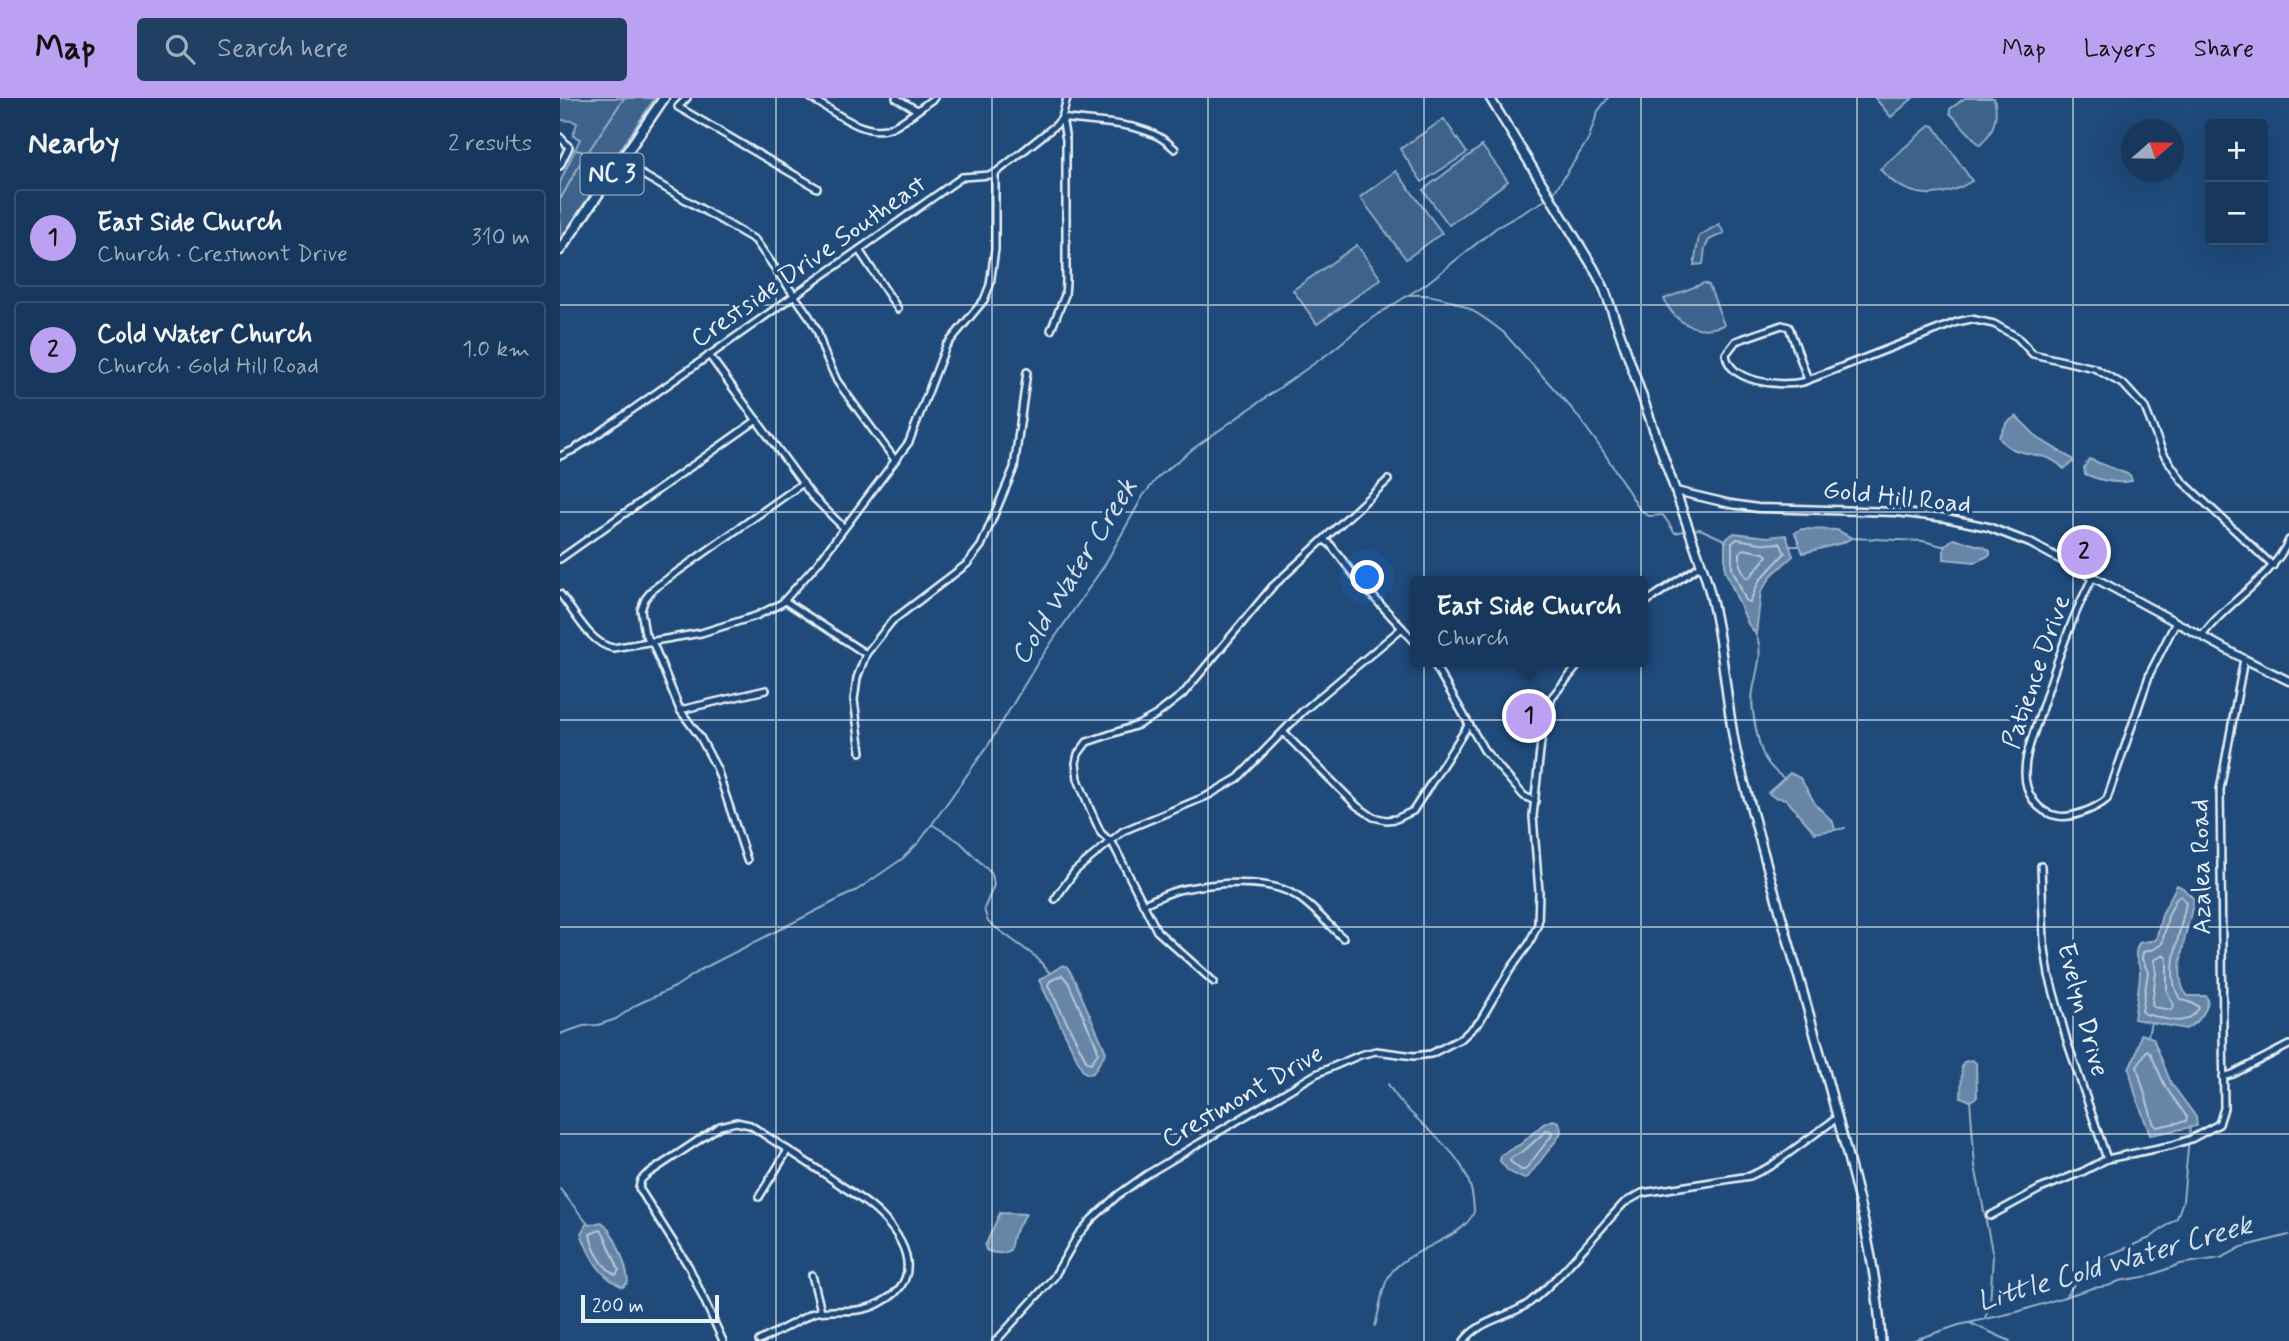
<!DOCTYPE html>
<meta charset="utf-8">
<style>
:root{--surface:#17385c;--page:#203f62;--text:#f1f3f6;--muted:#9eacbb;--line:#365272;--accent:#bca0f2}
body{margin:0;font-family:Mynerve,sans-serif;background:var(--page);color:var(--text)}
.controls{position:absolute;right:21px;top:21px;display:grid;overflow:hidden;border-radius:7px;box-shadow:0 7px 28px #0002}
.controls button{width:63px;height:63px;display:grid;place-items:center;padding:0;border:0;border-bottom:2px solid var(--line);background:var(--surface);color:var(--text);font:35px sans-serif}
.compass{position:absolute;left:1561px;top:21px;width:63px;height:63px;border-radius:50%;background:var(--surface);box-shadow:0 7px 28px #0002;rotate:70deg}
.scale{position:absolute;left:21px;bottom:18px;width:138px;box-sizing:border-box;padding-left:7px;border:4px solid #e8f1f8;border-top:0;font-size:19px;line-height:24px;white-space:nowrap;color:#e8f1f8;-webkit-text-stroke:5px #1f4a7a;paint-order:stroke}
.you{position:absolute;left:808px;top:480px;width:24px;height:24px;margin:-18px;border:5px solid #fff;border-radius:50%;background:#1a73e8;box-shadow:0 0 0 10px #1a73e833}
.badge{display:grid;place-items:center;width:46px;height:46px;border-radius:50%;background:var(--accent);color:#111;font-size:23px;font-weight:700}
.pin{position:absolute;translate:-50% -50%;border:4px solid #fff;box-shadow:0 2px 7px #0006}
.popup{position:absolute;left:850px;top:478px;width:238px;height:91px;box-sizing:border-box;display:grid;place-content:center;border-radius:7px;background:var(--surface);filter:drop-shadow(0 2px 5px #0005);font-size:23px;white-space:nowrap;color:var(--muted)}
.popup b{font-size:26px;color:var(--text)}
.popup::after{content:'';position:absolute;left:50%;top:100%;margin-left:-14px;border:14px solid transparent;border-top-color:var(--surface)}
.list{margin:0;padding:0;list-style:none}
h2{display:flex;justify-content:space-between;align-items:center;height:91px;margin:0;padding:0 28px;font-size:30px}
h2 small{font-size:23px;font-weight:400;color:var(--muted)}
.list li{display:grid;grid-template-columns:46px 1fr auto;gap:21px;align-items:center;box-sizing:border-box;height:98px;margin:0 14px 14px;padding:0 14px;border:2px solid var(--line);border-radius:7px}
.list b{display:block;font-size:26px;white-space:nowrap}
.list p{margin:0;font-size:23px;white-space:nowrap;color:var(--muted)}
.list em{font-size:23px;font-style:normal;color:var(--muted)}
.icon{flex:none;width:38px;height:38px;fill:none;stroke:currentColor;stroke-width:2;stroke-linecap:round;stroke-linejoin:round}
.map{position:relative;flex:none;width:1729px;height:1243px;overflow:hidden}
header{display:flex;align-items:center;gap:42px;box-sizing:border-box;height:98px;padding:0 35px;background:var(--accent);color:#111}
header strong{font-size:33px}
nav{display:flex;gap:38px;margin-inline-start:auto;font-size:24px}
.search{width:490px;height:63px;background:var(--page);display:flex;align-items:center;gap:18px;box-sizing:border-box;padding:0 24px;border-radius:7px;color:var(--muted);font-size:26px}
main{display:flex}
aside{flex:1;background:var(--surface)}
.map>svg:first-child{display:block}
</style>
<header>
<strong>Map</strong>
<div class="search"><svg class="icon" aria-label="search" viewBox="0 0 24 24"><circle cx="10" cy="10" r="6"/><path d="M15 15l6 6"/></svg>Search here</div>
<nav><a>Map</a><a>Layers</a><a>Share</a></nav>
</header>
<main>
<aside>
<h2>Nearby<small>2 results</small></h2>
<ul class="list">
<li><span class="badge">1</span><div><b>East Side Church</b><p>Church · Crestmont Drive</p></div><em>310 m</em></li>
<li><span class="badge">2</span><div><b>Cold Water Church</b><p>Church · Gold Hill Road</p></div><em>1.0 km</em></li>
</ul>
</aside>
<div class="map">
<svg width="1729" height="1243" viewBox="0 0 1729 1243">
<rect width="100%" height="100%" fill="#1f4a7a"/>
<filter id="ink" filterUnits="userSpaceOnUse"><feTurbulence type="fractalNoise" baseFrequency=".0143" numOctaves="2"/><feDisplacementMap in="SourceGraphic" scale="14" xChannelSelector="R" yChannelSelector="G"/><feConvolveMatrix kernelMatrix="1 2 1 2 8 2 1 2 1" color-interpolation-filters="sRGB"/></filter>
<g filter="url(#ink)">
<g fill="#3c628c" stroke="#92aac2" stroke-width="2">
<path d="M0,0H95L0,142V84L20,41L13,38L17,25L13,23L0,22Z"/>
<path d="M1315,0H1353L1331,19Z"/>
<path d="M1405,0H1434C1439,19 1434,34 1420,47L1390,15V11Z"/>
<path d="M884,21L907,55L862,84L840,51Z"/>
<path d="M1370,27L1374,28L1412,83C1380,103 1345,101 1320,71Z"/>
<path d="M922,48L948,83L889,127L863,92Z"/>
<path d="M836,73L882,135L846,161L800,99Z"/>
<path d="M1159,126L1164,135L1149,142L1145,150L1143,166L1134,167L1139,138Z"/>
<path d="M797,147L821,181L757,226L733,192Z"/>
<path d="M1144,185L1149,187L1164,227C1138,237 1115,226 1104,201Z"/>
</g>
<g fill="#6685a7" stroke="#9ab0c7" stroke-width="2">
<path d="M1456,318L1478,340L1512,361L1513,364L1504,371C1500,367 1495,363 1490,361C1473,354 1449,357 1439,339L1447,325Z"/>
<path d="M1529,361L1570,377L1572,383C1557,386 1539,382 1525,376L1524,370Z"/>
<path d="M1242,431L1277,432L1292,440L1282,445L1243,455L1235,435Z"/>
<path d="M1174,435L1207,439L1226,437L1233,458L1212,477L1201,494L1196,536L1188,526L1165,472V442Z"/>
<path d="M1393,441L1424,449L1430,453V457L1415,464L1384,461V448Z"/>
<path d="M1230,675L1240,680L1256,707L1273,724L1275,732L1255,735L1226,701L1214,699L1208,695Z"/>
<path d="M1617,787L1623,790L1634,801C1630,824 1609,881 1628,898H1646L1648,902C1646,916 1638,924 1626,931L1574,921C1576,906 1579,891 1580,876C1581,862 1571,863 1579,845L1596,842L1602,816Z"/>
<path d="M503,867L508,870L514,881L546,954L533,975L528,976L523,973L479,882Z"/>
<path d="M1581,936L1593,940L1611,985L1636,1019L1637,1028L1590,1037L1575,995L1569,970L1576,957Z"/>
<path d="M1412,962L1416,965L1417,999L1410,1003L1401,999L1402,967L1404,964Z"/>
<path d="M993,1022L999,1024L1001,1032L1000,1037L968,1079L964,1081L948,1073L940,1063L941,1057L961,1046L983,1026Z"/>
<path d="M440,1115L466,1116L453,1137L450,1152C443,1157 433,1155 426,1152L425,1148Z"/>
<path d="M41,1124C54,1131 67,1169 68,1184L63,1189C40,1179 29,1158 21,1135L27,1125L30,1127Z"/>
</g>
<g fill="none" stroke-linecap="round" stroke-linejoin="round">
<g stroke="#b4c6d8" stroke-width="2">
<path d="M1177,441L1206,446L1220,445L1225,455L1199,483L1190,504L1186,503L1172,470V445Z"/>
<path d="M1184,451L1204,455L1207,458L1189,480L1185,478L1180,467V454Z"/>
<path d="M1621,798L1626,804C1622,832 1603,875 1620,901L1637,907L1639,910C1625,932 1606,920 1585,916L1582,913L1588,874L1582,861L1583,854L1594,851L1602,846L1608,818L1617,799Z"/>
<path d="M1604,857L1607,860V893L1614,908L1611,912L1594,909L1592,906L1596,875L1594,862Z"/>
<path d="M502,877L508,884L537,949L538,955L531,965L527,964L488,887L490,883Z"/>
<path d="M1587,952L1590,954L1605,988L1627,1019L1626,1023L1597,1029L1594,1027L1577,969Z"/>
<path d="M987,1032L991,1033L992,1037L965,1072H961L950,1063L951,1060L965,1052Z"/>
<path d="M40,1132L44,1136L59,1172L56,1177C43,1170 32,1151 30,1136Z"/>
</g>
<g stroke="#9ab0c7" stroke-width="2">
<path d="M15,52L26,54"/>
<path d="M993,96L1028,42L1038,13L1048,0"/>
<path d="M0,102L18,69L64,0"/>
<path d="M849,197C885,194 916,212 943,234L1014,313L1043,353L1080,412L1089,418L1103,417L1115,435L1128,432"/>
<path d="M1133,432L1140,431L1167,443"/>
<path d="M1291,440L1363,443L1386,449"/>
<path d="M1229,448H1240"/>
<path d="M1195,535C1205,553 1196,574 1193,593C1191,605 1193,615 1195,626C1200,651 1202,665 1225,681"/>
<path d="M373,727L400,744L432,776L434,787L424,811L428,824L476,859L489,874"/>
<path d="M1274,732L1285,730"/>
<path d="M0,936L23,928L38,927L56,921L76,907L115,889L142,871L297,792L342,761L360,743L429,646L478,564L544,468L583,398L598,379L634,350L769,255L812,220L866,186L936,130L989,100"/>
<path d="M1588,938L1591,924"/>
<path d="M1410,1002L1415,1068L1433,1158L1430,1207L1425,1220"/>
<path d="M0,1091L28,1126"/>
<path d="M1505,1199L1524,1173L1534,1163L1590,1140L1617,1120L1623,1103L1630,1029"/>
<path d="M1410,1225L1450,1243"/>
<path d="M815,1228C820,1212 821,1189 831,1175C849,1150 903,1142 914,1114C913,1048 857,1035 828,986"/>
<path d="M1351,1243L1399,1227L1457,1214L1533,1190L1548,1188L1559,1183L1589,1178L1620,1166L1661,1160L1682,1149L1729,1137"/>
</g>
<defs>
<g id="minor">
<path d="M127,0L118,9L257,90"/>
<path d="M251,0C272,12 306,41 332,29C347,22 361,9 374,0"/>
<path d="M336,0L357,12"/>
<path d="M0,39L9,49L0,68"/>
<path d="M76,73L195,142L249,218L257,232L264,254L277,283L335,362"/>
<path d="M299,152L338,211"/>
<path d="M491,232L505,197L506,184V42L502,20C539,26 587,22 615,51"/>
<path d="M149,257L252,398L283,429"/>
<path d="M1248,282L1229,229L1222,227L1176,243L1166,256C1169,285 1221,289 1243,284L1397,224L1411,221L1434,226L1457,239L1473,256L1534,270L1564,287L1585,310L1603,355L1622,383L1713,468"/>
<path d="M0,358L13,352L35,338L402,79L431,77L438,73L496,27L502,20L507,0"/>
<path d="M764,442L770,446L797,481L855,544"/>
<path d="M0,461L197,322"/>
<path d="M1533,479C1510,522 1496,567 1481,613C1475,633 1465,654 1465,675C1465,695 1477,715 1498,718C1511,721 1537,710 1547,701L1590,575L1616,524"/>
<path d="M0,496C14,513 30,546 53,550L141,535L196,518L222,505L258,465L349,344L386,248L424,202L430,187L435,151V75"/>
<path d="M225,503L306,556"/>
<path d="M1083,506L1141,467"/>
<path d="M1642,538C1667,503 1710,483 1729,442"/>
<path d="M873,564L924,652L964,698L975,703"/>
<path d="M120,612L206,592"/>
<path d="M723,634L797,708L813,719L826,722L836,721L853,713L909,626"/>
<path d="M301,654L294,602L297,580L306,556L332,523L407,466L421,448L454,370L467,274"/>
<path d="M187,762L157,671L140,639L120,612L94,548L85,536L81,512L85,501L93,491L243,385"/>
<path d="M1481,768L1484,844L1489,877L1507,943L1547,1061"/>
<path d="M495,801L515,773L563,733L647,698L678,680L742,614L842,530"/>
<path d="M583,806C596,801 610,793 623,791C654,785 708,780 735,797C753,808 767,826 783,840"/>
<path d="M654,884L597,833L553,746L541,735L530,711L518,681L516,665L518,656L527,644L578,627L596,617L623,596L712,489L828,382"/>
<path d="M1663,979L1673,976L1729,947"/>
<path d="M199,1099L228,1052"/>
<path d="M1430,1118L1480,1091L1522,1074L1547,1061L1613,1047L1631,1041L1659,1026L1664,1010L1660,692L1684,561"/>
<path d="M252,1177L261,1213"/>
<path d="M163,1243L129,1169L79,1090L81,1082L86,1077L160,1028L176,1024L190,1027C215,1044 241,1060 266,1077C280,1087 296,1097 309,1107C342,1133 370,1180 320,1205C296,1218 277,1209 253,1215L199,1243"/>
<path d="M436,1243L494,1179L518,1137L532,1121L558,1097L586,1077L756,976L800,957L816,953L854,958L871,956L902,940L920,923L950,872L969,846L978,826L979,794L973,718L981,643L992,599L1021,564"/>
<path d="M904,1243C919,1222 948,1220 969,1205C1003,1178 1034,1137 1064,1105L1082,1095L1190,1078L1211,1068L1277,1020"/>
</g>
<path id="tertiary" d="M1116,393L1171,406L1198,410L1336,414L1386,420L1428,429L1470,445L1684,561L1729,583"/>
<path id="secondary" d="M930,0L1033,169L1044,190L1145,477C1163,536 1164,593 1176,653C1206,770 1242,886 1273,1003C1294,1082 1317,1161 1321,1243"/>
<path id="primary" d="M0,152L104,0"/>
</defs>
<use href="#minor" stroke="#e8f1f8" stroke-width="10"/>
<use href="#tertiary" stroke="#e8f1f8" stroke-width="11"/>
<use href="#secondary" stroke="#e8f1f8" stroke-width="12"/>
<use href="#primary" stroke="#e8f1f8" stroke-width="13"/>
<use href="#minor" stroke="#1f4a7a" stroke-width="5"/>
<use href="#tertiary" stroke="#1f4a7a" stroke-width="6"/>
<use href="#secondary" stroke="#1f4a7a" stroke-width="7"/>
<use href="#primary" stroke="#1f4a7a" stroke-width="8"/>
</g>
</g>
<path fill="none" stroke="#e8f1f8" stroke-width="2" stroke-opacity="0.55" d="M216,0V1243M432,0V1243M648,0V1243M864,0V1243M1081,0V1243M1297,0V1243M1513,0V1243M0,207H1729M0,414H1729M0,622H1729M0,829H1729M0,1036H1729"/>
<g text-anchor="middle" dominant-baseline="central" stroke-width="7" stroke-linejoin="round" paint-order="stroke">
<rect fill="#1f4a7a" stroke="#acbfd2" stroke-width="2" x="20.5" y="55.5" width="63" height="41" rx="5"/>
<g font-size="24" font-weight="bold" fill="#e8f1f8">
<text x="52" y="76">NC 3</text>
</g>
<g font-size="26" fill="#e8f1f8" stroke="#1f4a7a">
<text transform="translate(249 164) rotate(-35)">Crestside Drive Southeast</text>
<text transform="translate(1337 400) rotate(6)">Gold Hill Road</text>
<text transform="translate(1477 574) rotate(-71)">Patience Drive</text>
<text transform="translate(1642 769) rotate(-91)">Azalea Road</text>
<text transform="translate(1522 912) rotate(75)">Evelyn Drive</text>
<text transform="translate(683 999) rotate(-30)">Crestmont Drive</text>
</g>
<g font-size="28" font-style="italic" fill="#d4e1ec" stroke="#1f4a7a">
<text transform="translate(515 474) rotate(-58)">Cold Water Creek</text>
<text transform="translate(1555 1166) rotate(-16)">Little Cold Water Creek</text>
</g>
</g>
</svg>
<div class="controls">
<button>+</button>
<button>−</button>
</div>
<svg class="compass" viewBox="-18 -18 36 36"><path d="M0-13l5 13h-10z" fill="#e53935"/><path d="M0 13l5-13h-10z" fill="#9eacbb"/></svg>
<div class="scale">200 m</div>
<div class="you"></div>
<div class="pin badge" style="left:969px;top:618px">1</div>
<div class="popup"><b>East Side Church</b>Church</div>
<div class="pin badge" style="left:1524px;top:454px">2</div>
</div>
</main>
